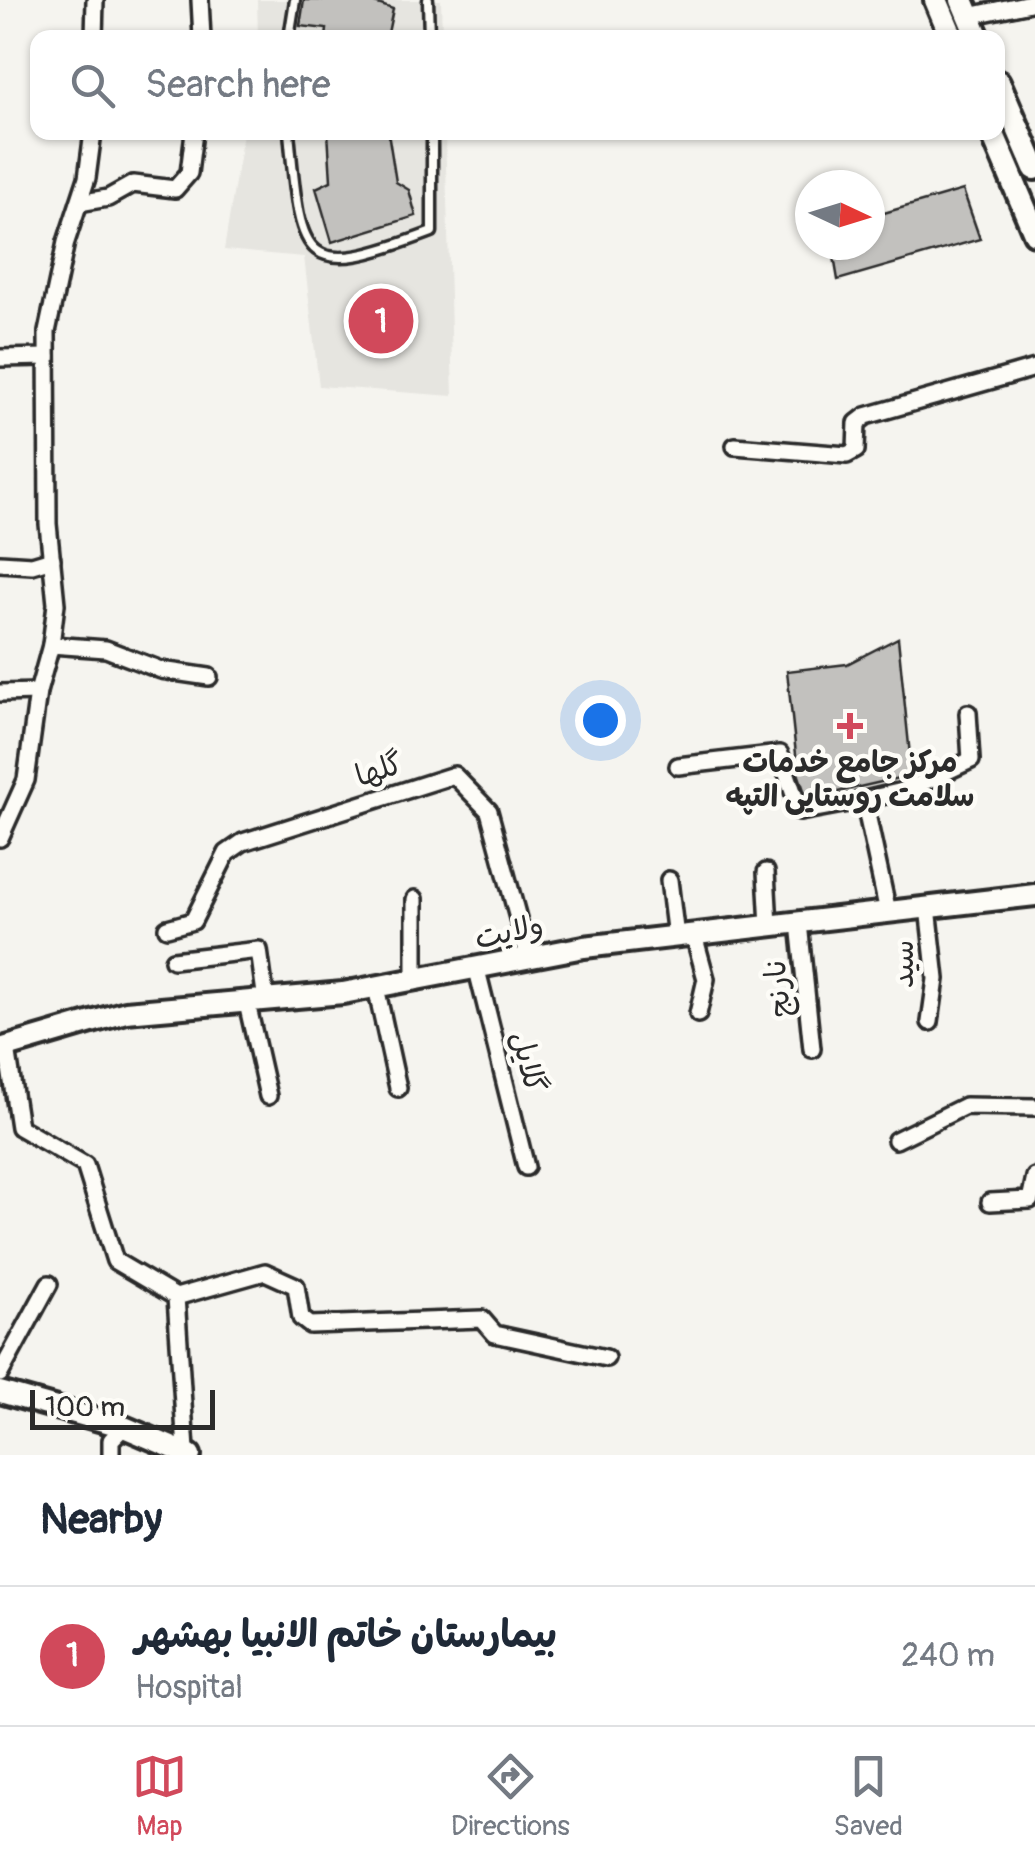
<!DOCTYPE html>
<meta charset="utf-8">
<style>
:root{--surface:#fff;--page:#f2f2f3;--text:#1f2937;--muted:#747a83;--line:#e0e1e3;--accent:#d1495b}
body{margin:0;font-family:Pangolin,"Playpen Sans Arabic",sans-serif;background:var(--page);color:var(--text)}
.compass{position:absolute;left:795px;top:170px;width:90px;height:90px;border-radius:50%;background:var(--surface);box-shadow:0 2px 8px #0004;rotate:94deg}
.scale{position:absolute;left:30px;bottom:25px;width:185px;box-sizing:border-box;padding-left:10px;border:5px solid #2b2b2b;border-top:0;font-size:28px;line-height:35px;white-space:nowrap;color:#2b2b2b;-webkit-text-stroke:8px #fdfcf7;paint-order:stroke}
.you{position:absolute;left:600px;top:720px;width:35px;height:35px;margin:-25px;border:8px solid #fff;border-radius:50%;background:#1a73e8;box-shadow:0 0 0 15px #1a73e833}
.badge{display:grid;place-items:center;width:65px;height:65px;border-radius:50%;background:var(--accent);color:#fff;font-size:32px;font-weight:700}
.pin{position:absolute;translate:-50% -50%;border:5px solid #fff;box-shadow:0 2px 10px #0006}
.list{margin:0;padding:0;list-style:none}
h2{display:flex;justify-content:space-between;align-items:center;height:130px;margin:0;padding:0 40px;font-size:42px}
h2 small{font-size:32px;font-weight:400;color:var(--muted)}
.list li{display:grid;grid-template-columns:65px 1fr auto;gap:30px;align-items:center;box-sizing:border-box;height:140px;padding:0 40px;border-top:2px solid var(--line)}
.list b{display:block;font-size:38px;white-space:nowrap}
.list p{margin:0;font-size:32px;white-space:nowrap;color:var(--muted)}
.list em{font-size:32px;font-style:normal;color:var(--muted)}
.icon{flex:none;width:55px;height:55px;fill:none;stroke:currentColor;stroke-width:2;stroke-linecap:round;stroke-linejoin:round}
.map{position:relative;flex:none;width:1035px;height:1455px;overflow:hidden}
.search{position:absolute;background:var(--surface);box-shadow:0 2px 8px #0004;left:30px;right:30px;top:30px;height:110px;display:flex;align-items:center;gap:25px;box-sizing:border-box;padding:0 35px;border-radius:20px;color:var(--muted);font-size:38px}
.sheet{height:270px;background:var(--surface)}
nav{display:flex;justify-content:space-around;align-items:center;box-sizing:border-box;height:140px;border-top:2px solid var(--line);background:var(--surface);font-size:28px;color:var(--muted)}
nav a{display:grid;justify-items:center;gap:5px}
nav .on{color:var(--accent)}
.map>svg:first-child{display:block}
</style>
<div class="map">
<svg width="1035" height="1455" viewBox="0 0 1035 1455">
<rect width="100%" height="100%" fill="#f5f4ef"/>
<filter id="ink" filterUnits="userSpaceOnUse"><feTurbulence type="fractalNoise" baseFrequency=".01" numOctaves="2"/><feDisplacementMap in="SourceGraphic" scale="20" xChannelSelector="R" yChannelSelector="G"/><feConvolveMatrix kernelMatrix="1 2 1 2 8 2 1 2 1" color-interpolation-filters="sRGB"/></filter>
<g filter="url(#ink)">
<g fill="#e6e5e0">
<path d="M257,0H441L442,37H258Z"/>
<path d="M243,133H445L453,396L319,386L304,257L224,250Z"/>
</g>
<g fill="#c2c1be" stroke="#2b2b2b" stroke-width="2.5">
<path d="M304,0H366L393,9L387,38H326L327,29L300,26Z"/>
<path d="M328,132H388L396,182L409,190L416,216L332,242L316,188L331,181Z"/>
<path d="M963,190L980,239L838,280L832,245H870V217Z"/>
<path d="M898,638L912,775L807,799L798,773L787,671L847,664Z"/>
</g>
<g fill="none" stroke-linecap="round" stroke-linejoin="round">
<defs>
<g id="lane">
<path d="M428,0L429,38"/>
<path d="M289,38L295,0"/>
<path d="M289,132C301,262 300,282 432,232V132"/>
</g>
<g id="street">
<path d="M200,0L202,38"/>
<path d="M969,16L1035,2"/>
<path d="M94,38L95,0"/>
<path d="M79,203L108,198L133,184L175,189L189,173L194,132"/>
<path d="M0,358L47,357"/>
<path d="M735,446L847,455L856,450L857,423L866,416L1035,368"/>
<path d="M0,563L32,565L52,559"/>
<path d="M51,645L106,649L161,670L209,677"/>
<path d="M0,693L38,692"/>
<path d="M678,766L780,754L800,812L864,800L888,912"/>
<path d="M864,800L907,790L971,760L968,713"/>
<path d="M0,838L26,780L38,692L51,645L56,604L48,524L47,332L66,242L87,178L93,132"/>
<path d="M766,872L769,926"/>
<path d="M669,880L676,937"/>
<path d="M415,899V982"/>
<path d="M928,907L936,979L930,1022"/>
<path d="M799,923L812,1049"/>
<path d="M167,928L193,921L227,853L243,842L454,775L489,811L529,959"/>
<path d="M694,935L706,979L698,1014"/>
<path d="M173,960L259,950L266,1001"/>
<path d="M477,970L526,1167"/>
<path d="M376,987L398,1088"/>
<path d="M247,1003L268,1096"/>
<path d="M7,1048L19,1127L85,1165L115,1261L176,1297L186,1450"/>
<path d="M896,1140L965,1106L1035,1107"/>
<path d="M990,1202L1030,1200L1035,1177"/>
<path d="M176,1297L265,1272L296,1286L301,1318L310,1325L482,1319L495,1334L606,1358"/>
<path d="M0,1374L49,1284"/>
<path d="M111,1455V1440L124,1427"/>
</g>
<g id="secondary">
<path d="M0,1049L126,1012L343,993L584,947L1035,895"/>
<path d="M0,1392L124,1427L190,1455"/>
</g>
<g id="primary">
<path d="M936,0L952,38"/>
<path d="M962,0L978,38"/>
<path d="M998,82L1035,168"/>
<path d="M992,132L1035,233"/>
</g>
</defs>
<use href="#lane" stroke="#2b2b2b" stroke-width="15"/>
<use href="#street" stroke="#2b2b2b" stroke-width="22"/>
<use href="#secondary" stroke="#2b2b2b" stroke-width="28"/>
<use href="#primary" stroke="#2b2b2b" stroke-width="30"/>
<use href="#lane" stroke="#fdfcf7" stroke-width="8"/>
<use href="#street" stroke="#fdfcf7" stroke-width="15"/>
<use href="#secondary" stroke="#fdfcf7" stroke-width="20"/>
<use href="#primary" stroke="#fdfcf7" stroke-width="22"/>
</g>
</g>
<path fill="#d1495b" stroke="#fdfcf7" stroke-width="4" d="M845 711h10v10h10v10h-10v10h-10v-10h-10v-10h10z"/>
<g text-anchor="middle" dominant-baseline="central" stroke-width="9" stroke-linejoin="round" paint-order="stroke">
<g font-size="30" font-weight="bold" fill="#2b2b2b" stroke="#fdfcf7">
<text x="850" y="762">مرکز جامع خدمات<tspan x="850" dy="34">سلامت روستایی التپه</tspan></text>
</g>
<g font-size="30" fill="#2b2b2b" stroke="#fdfcf7">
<text transform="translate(379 770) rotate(-18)">گلها</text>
<text transform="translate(509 932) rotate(-12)">ولایت</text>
<text transform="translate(903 964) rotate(-90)">سید</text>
<text transform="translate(778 988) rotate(-96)">نارنج</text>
<text transform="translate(528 1062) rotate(76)">گلایل</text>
</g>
</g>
</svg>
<svg class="compass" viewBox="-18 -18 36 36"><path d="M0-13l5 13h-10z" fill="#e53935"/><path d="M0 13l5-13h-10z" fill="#747a83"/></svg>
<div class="scale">100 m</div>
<div class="you"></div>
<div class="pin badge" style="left:381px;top:321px">1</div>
<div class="search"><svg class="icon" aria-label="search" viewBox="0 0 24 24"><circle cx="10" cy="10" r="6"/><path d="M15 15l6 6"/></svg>Search here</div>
</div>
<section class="sheet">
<h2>Nearby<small></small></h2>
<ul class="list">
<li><span class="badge">1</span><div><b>بیمارستان خاتم الانبیا بهشهر</b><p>Hospital</p></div><em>240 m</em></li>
</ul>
</section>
<nav>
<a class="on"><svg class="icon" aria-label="map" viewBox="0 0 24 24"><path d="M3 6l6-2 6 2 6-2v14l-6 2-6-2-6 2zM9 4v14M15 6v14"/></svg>Map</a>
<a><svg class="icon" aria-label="directions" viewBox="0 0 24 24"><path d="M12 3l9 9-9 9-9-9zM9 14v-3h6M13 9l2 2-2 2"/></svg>Directions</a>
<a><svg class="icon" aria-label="saved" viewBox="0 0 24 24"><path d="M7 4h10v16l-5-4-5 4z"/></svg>Saved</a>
</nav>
